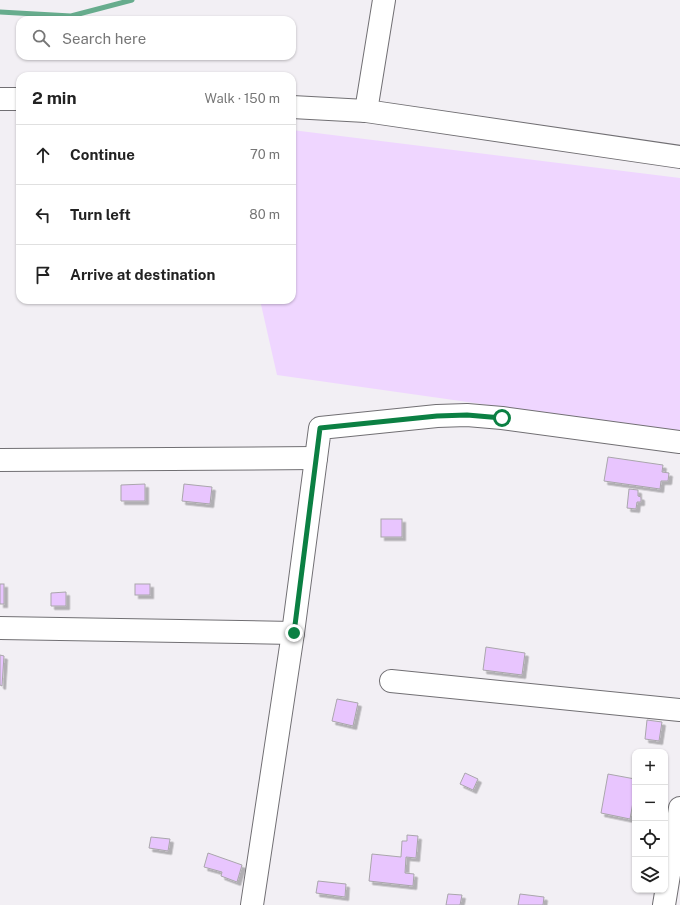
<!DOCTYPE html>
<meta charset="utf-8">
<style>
:root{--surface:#fff;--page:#f6f6f6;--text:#222;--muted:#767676;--line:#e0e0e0}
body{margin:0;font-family:"Public Sans",sans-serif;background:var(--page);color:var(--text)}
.controls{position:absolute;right:12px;bottom:12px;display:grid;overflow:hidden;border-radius:8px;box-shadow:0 1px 3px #0004}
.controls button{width:36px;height:36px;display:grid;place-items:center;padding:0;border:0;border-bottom:1px solid var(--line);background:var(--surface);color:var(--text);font:20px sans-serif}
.stop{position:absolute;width:12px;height:12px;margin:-9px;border:3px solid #0b8043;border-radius:50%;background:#fff}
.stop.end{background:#0b8043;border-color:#fff;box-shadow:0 1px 4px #0008}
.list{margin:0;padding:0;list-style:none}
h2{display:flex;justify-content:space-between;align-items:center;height:52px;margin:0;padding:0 16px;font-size:17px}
h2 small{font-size:13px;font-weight:400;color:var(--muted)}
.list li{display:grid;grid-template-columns:26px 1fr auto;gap:12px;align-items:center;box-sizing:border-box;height:60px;padding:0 16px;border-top:1px solid var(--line)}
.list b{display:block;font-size:15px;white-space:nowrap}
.list em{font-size:13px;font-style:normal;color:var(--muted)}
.icon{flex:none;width:22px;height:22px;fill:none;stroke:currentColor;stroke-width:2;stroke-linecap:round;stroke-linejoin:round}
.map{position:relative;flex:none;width:680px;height:905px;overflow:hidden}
.search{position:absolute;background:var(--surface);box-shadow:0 1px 3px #0004;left:16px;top:16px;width:280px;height:44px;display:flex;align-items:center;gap:10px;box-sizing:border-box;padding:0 14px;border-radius:12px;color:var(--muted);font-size:15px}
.panel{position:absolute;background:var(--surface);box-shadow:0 1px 3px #0004;left:16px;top:72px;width:280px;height:232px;border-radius:12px}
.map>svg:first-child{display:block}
</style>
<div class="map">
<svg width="680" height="905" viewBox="0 0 680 905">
<defs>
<filter id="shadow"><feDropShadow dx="3.5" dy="3.5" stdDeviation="0" flood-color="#0004"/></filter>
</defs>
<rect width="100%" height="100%" fill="#f2eff4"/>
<path fill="#efd6ff" d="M292,130L680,178V432L277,375L260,300H292Z"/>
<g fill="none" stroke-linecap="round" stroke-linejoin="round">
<path stroke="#67ac8d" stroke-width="5" d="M0,12L71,16L132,0"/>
</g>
<g fill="#e8c5fe" stroke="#a9a6ab" filter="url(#shadow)">
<path d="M608,457L663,465L662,472L669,473L668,481H661L660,489L604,481Z"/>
<path d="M145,484V501H121V485Z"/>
<path d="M184,484L212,487L210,504L182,501Z"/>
<path d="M629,489L638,490V496L641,497V502H637L636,509L627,508Z"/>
<rect x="381" y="519" width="21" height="18"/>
<rect x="0" y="584" width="4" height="20"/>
<rect x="135" y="584" width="15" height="11"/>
<path d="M66,592V606H51V593Z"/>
<path d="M486,647L525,653L522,675L483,670Z"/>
<path d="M0,655L4,656L2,686L0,685Z"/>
<path d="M337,699L358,703L353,726L332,721Z"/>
<path d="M647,720L662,722L659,741L645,739Z"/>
<path d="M465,773L478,779L473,790L460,784Z"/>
<path d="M608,774L635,779V791L630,819L601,813Z"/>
<path d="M407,835L418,836L416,858L406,857L405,873L414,874L413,886L369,881L372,854L401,857L402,841H407Z"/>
<path d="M151,837L170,839L168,851L149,848Z"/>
<path d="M208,853L242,865L237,882L221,876L222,872L204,867Z"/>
<path d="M318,881L346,884L345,897L316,893Z"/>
<path d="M448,894L462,895L460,905H446Z"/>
<path d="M520,894L544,897L543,905H518Z"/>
</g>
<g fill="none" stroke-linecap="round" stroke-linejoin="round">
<defs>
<g id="minor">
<path d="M0,99H20"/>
<path d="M292,107L366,111L680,157"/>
<path d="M366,111L384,0"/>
<path d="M0,460L316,458"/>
<path d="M0,628L293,633"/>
<path d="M391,681L680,710"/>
<path d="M252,905L293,633L320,428L437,416L467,415L502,418L680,442"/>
<path d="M664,905L680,808"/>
</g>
</defs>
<use href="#minor" stroke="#716f73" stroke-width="24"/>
<use href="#minor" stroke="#fff" stroke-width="22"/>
</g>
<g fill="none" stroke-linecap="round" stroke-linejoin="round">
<path stroke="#0b8043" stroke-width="5" d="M294,633L320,428L437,416L467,415L502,418"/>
</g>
</svg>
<div class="controls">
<button>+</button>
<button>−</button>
<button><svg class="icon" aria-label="locate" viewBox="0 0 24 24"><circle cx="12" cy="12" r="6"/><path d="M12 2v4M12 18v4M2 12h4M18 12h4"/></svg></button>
<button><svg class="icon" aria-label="layers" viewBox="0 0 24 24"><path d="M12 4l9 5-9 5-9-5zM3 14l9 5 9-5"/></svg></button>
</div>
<div class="stop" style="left:502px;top:418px"></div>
<div class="stop end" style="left:294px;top:633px"></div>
<div class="search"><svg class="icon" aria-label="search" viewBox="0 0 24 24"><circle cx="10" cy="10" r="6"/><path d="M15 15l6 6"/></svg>Search here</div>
<section class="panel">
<h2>2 min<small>Walk · 150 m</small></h2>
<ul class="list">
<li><svg class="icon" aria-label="ahead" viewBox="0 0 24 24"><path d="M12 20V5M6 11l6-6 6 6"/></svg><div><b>Continue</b></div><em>70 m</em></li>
<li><svg class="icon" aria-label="left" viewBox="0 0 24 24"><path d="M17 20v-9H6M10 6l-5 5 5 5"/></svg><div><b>Turn left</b></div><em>80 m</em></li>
<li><svg class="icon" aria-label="arrive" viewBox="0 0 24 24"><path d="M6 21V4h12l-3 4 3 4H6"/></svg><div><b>Arrive at destination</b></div></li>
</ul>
</section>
</div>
